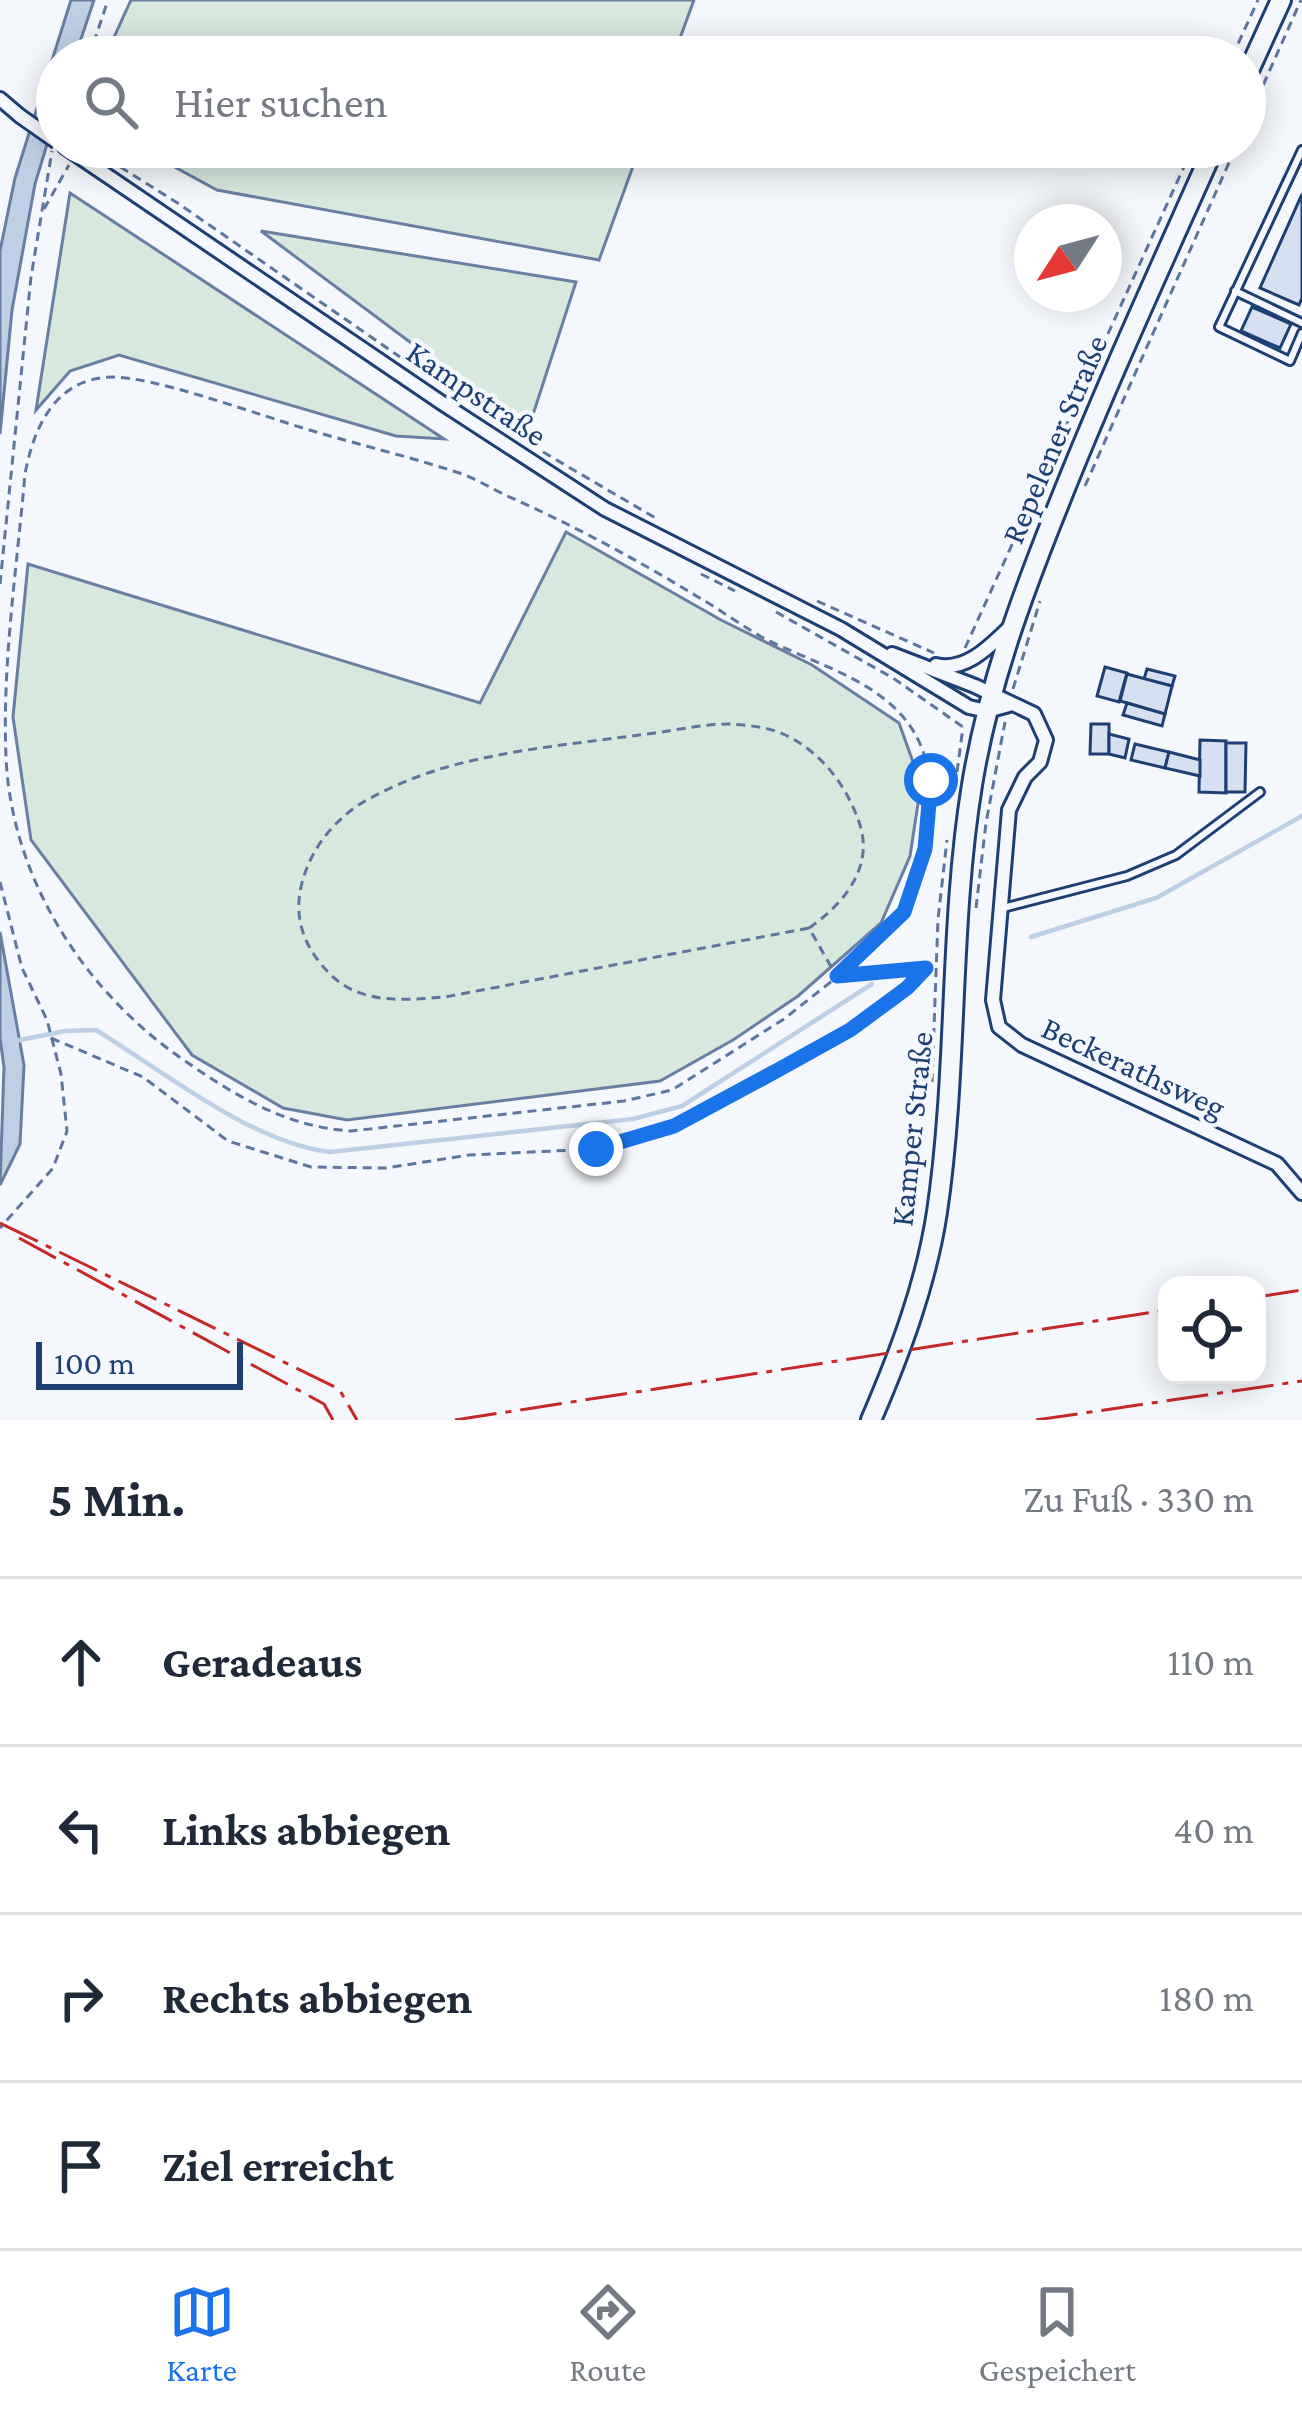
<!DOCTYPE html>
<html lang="de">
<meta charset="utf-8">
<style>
:root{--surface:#fff;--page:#f2f2f3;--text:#1f2937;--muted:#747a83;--line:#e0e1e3;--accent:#1a73e8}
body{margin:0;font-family:"Crimson Pro",serif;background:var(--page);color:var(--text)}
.controls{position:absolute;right:36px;bottom:36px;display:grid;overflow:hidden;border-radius:24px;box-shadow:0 6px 30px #0003}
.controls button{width:108px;height:108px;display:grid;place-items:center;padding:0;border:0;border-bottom:3px solid var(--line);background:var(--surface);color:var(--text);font:60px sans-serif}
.compass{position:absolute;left:1014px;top:204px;width:108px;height:108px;border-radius:50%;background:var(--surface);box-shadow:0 6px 30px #0003;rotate:234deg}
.scale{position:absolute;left:36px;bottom:30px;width:207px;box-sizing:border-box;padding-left:12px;border:6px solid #1d3f73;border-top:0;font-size:33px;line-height:42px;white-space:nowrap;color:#1d3f73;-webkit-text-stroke:9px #f4f7fb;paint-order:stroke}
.stop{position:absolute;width:36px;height:36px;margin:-27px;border:9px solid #1a73e8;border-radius:50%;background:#fff}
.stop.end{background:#1a73e8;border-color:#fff;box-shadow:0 3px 12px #0008}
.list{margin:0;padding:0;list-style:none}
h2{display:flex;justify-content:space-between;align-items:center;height:156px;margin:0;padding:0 48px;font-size:51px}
h2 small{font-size:39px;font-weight:400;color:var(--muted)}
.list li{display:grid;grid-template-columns:78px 1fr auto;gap:36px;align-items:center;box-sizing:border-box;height:168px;padding:0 48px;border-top:3px solid var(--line)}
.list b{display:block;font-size:45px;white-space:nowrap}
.list em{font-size:39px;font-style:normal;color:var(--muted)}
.icon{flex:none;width:66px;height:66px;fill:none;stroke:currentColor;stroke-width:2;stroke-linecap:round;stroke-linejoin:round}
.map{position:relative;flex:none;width:1302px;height:1420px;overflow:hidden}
.search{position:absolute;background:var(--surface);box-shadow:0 6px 30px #0003;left:36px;right:36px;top:36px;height:132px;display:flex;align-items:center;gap:30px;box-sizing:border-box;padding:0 42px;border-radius:66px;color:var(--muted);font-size:45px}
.sheet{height:828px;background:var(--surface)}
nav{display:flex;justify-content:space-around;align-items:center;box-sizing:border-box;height:168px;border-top:3px solid var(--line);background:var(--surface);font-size:33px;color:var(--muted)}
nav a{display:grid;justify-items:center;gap:6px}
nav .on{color:var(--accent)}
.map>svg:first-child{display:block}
</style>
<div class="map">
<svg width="1302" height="1420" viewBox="0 0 1302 1420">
<rect width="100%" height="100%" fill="#f4f7fb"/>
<g fill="#d7e8df" stroke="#687fa3" stroke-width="3">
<path d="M131,0H694L673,57H105Z"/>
<path d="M138,147H640L599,260L217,190Z"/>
<path d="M70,193L444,439L396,436L119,355L70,371L36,410Z"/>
<path d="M261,231L576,282L528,430Z"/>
<path d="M566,532L721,620L812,665L899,723L921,784L910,856L881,923L798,996L733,1040L660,1081L347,1120L283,1108L192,1055L31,840L13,717L28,564L480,703Z"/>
</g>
<g fill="#bed0e5" stroke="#687fa3" stroke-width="3">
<path d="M71,0H94L75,57H57V111L35,184L12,310L0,434V251L15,178Z"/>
<path d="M0,932L24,1065L20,1144L0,1185L4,1067L0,1038Z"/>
</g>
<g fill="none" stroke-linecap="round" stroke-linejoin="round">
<g stroke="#bed0e5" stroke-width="4.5">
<path d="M1031,937L1156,898L1302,816"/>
<path d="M15,1041L65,1031L96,1030C166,1073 250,1142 330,1152L633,1119L682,1106L872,984"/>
</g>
</g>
<g fill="#d5e0f0" stroke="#1d3f73" stroke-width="3">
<path d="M1302,194V298L1299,305L1260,288Z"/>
<path d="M1252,307L1291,324L1280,348L1241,331Z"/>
<path d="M1105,667L1127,673L1119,702L1097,696Z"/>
<path d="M1147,669L1175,676L1172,686L1144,679Z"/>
<path d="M1127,674L1172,686L1165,714L1120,701Z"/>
<path d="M1127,703L1165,714L1162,726L1123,715Z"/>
<path d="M1091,724H1109V754H1090Z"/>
<path d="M1109,734L1129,739L1125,758L1109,754Z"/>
<path d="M1200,740L1226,741V793L1199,792Z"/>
<path d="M1226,743H1246L1245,792H1226Z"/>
<path d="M1135,744L1169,752L1165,768L1131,760Z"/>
<path d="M1169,752L1200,760V776L1165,768Z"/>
</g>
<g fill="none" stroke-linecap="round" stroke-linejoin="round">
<defs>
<g id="service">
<path d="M1302,150L1219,327L1290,361L1302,333"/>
<path d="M1235,291L1302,323"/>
<path d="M1003,908L1127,876L1176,855L1260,792"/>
</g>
<g id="minor">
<path d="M0,99L20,116"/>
<path d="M65,147L442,403L605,509L841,629L969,707L987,711L1009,705"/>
<path d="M892,654L975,686L1034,714L1046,740L1040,762L1025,777L1009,810L993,1000L999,1027L1022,1045L1277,1164L1302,1193"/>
<path d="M936,665C966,672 990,646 1010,627"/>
</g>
<g id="secondary">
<path d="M1245,79L1281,0"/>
<path d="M871,1420C900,1353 926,1284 937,1212C958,1070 949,926 972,785C988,687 1021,598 1058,506C1106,385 1161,266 1214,147"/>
</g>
</defs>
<use href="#service" stroke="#1d3f73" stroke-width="12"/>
<use href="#minor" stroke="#1d3f73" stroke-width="18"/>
<use href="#secondary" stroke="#1d3f73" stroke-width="24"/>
<g stroke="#5e769c" stroke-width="3" stroke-dasharray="9 6" stroke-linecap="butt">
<path d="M89,57L108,0"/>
<path d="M1232,57L1258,0"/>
<path d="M1245,126L1301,0"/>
<path d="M95,151L179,204L400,357"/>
<path d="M44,209L69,165"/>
<path d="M543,452L659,520"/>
<path d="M1085,486L1236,147"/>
<path d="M701,574L735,591"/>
<path d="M0,584L31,277L52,151"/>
<path d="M817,601L934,653"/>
<path d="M776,612L893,678L963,727"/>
<path d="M965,648L1193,147"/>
<path d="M1013,689L1040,601"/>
<path d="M957,772L963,727"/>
<path d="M0,882L22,968L47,1020L61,1074L67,1131L53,1168L0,1228"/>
<path d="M976,908L986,823L1005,722"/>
<path d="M809,928C844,904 875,866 859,822C846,785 821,751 783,734C768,727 747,725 730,724C700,724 668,732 639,735C573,744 504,750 440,769C415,777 388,788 365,801C333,820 309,851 301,887C293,922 307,952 332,976C363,1005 406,1000 445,997L809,928L837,977C859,957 886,937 903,913C927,877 938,785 921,746C894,681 815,666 760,636C739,624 719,609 698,597C636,559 571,524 505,495C489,487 473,477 456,472C398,453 338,440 281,421C239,408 155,378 114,377C56,377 34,426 25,474C17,567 2,664 6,757C11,876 82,988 178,1056C232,1094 285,1127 351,1131L624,1101L672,1090L784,1019L837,977L926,968"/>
<path d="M51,1038L143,1077L228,1141L311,1167L386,1168L469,1155L596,1149L674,1127L850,1030L907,989L925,969"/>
<path d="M932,1082L938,919L947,840"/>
</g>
<use href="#service" stroke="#f4f7fb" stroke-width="6"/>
<use href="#minor" stroke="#f4f7fb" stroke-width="12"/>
<use href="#secondary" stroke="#f4f7fb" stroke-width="18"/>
<defs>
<path id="minor-bridge" d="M20,116L57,142"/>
</defs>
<use href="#minor-bridge" stroke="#1d3f73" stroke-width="18" stroke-linecap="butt"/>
<use href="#minor-bridge" stroke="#f4f7fb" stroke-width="12"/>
<g stroke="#c62828" stroke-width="3" stroke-dasharray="42 9 6 9" stroke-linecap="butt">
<path d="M0,1223L339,1389L357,1420"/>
<path d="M19,1238L324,1404L333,1420"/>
<path d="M1257,1297L1302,1290"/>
<path d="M455,1420L1167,1310"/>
<path d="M1036,1420L1302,1381"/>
</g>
</g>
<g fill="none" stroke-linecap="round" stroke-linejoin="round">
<path stroke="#1a73e8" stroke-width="15" d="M596,1149L674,1126L778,1070L850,1030L907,988L926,968L837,976L904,912L925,849L931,780"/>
</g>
<g text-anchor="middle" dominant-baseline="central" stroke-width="9" stroke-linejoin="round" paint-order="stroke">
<g font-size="33" fill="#1d3f73" stroke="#f4f7fb">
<text transform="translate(477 393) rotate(34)">Kampstraße</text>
<text transform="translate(1054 439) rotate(-67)">Repelener Straße</text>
<text transform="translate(1134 1067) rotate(25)">Beckerathsweg</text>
<text transform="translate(911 1129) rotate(-84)">Kamper Straße</text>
</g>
</g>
</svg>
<div class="controls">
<button><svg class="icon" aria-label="locate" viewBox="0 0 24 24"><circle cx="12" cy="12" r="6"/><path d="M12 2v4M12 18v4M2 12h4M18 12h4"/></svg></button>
</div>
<svg class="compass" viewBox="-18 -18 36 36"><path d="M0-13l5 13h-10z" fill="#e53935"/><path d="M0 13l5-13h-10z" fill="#747a83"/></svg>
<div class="scale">100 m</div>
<div class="stop" style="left:931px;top:780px"></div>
<div class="stop end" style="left:596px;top:1149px"></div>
<div class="search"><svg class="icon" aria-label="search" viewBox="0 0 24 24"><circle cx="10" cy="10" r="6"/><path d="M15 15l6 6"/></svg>Hier suchen</div>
</div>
<section class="sheet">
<h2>5 Min.<small>Zu Fuß · 330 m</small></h2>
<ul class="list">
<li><svg class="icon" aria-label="ahead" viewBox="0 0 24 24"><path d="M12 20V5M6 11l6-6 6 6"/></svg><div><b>Geradeaus</b></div><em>110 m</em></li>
<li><svg class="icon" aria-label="left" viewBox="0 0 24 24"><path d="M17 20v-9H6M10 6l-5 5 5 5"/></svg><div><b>Links abbiegen</b></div><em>40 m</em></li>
<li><svg class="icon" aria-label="right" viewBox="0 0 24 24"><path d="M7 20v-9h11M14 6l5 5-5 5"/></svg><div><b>Rechts abbiegen</b></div><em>180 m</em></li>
<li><svg class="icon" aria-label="arrive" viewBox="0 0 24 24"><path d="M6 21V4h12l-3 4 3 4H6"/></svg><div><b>Ziel erreicht</b></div></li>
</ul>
</section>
<nav>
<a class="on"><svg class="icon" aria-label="map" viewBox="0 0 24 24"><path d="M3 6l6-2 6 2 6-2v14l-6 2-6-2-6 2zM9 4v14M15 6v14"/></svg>Karte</a>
<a><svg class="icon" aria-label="directions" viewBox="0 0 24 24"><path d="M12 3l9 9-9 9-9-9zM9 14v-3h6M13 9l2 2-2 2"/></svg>Route</a>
<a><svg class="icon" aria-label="saved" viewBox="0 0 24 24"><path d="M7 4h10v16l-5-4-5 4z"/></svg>Gespeichert</a>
</nav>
